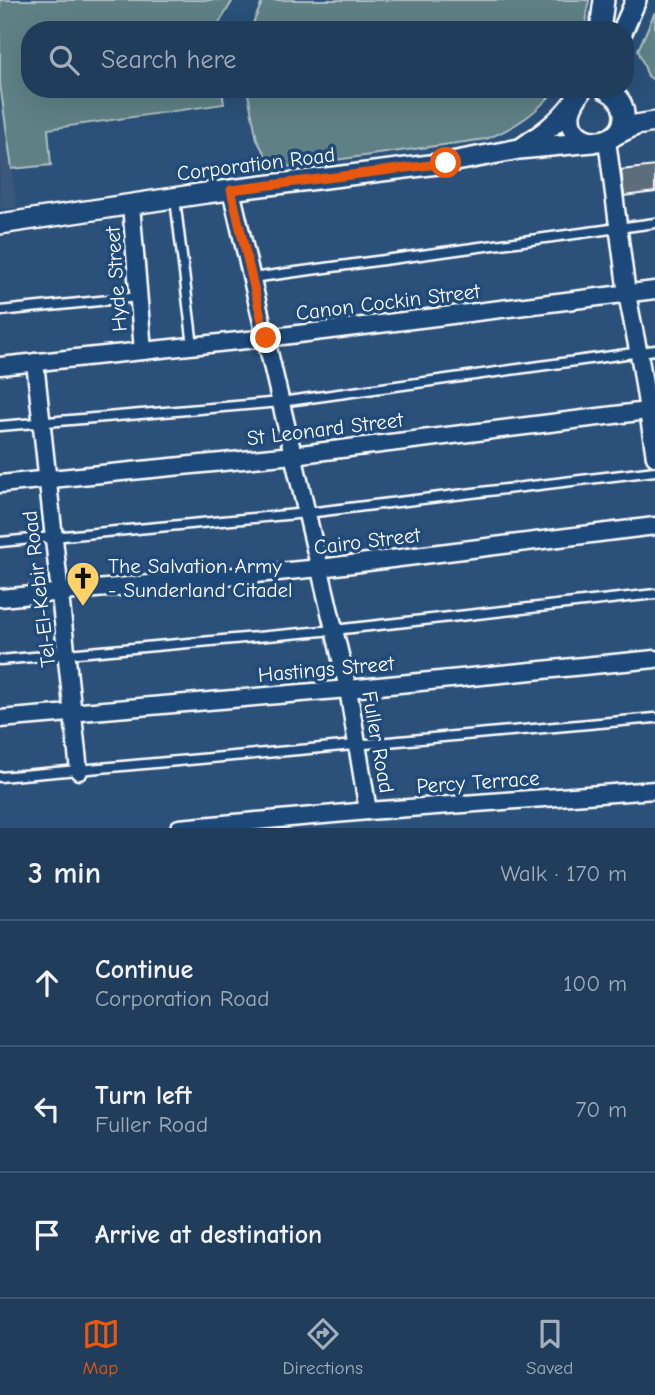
<!DOCTYPE html>
<meta charset="utf-8">
<style>
:root{--surface:#203d5c;--page:#2d4865;--text:#f1f3f6;--muted:#a2aebb;--line:#3d5672;--accent:#ea580c}
body{margin:0;font-family:"Comic Neue",sans-serif;background:var(--page);color:var(--text)}
.stop{position:absolute;width:21px;height:21px;margin:-16px;border:5px solid #ea580c;border-radius:50%;background:#fff}
.stop.end{background:#ea580c;border-color:#fff;box-shadow:0 2px 7px #0008}
.list{margin:0;padding:0;list-style:none}
h2{display:flex;justify-content:space-between;align-items:center;height:91px;margin:0;padding:0 28px;font-size:30px}
h2 small{font-size:23px;font-weight:400;color:var(--muted)}
.list li{display:grid;grid-template-columns:46px 1fr auto;gap:21px;align-items:center;box-sizing:border-box;height:126px;padding:0 28px;border-top:2px solid var(--line)}
.list b{display:block;font-size:26px;white-space:nowrap}
.list p{margin:0;font-size:23px;white-space:nowrap;color:var(--muted)}
.list em{font-size:23px;font-style:normal;color:var(--muted)}
.icon{flex:none;width:38px;height:38px;fill:none;stroke:currentColor;stroke-width:2;stroke-linecap:round;stroke-linejoin:round}
.map{position:relative;flex:none;width:655px;height:828px;overflow:hidden}
.search{position:absolute;background:var(--surface);box-shadow:0 7px 28px #0002;left:21px;right:21px;top:21px;height:77px;display:flex;align-items:center;gap:18px;box-sizing:border-box;padding:0 24px;border-radius:28px;color:var(--muted);font-size:26px}
.sheet{height:469px;background:var(--surface)}
nav{display:flex;justify-content:space-around;align-items:center;box-sizing:border-box;height:98px;border-top:2px solid var(--line);background:var(--surface);font-size:19px;color:var(--muted)}
nav a{display:grid;justify-items:center;gap:4px}
nav .on{color:var(--accent)}
.map>svg:first-child{display:block}
</style>
<div class="map">
<svg width="655" height="828" viewBox="0 0 655 828">
<rect width="100%" height="100%" fill="#2b517a"/>
<filter id="ink" filterUnits="userSpaceOnUse"><feTurbulence type="fractalNoise" baseFrequency=".0143" numOctaves="2"/><feDisplacementMap in="SourceGraphic" scale="14" xChannelSelector="R" yChannelSelector="G"/><feConvolveMatrix kernelMatrix="1 2 1 2 8 2 1 2 1" color-interpolation-filters="sRGB"/></filter>
<g filter="url(#ink)">
<path fill="#3a597b" d="M0,84L17,207L0,209Z"/>
<g fill="#5f8185" stroke="#afc0c2" stroke-width="2">
<path d="M0,0H233L215,30H30V89H222L224,104L48,129L51,165L12,169L0,84Z"/>
<path d="M263,0H589L585,30H250Z"/>
<path d="M655,12V81L648,76L638,50Z"/>
<path d="M247,89H556C537,113 515,128 486,139L285,167L271,165L257,140Z"/>
</g>
<path fill="#5c6d7c" stroke="#fff" stroke-width="2" d="M655,166V192L624,196L621,170Z"/>
<g fill="none" stroke-linecap="round" stroke-linejoin="round">
<defs>
<g id="service">
<path d="M175,199L193,346"/>
<path d="M252,278L655,223"/>
<path d="M0,311L139,297"/>
<path d="M0,426L281,402L655,350"/>
<path d="M0,542L307,513L655,471"/>
<path d="M0,660L334,630L655,594"/>
<path d="M0,777L655,718"/>
</g>
<g id="minor">
<path d="M607,140L627,294L641,365L655,457"/>
<path d="M231,190L348,689L368,811"/>
<path d="M131,204L143,351"/>
<path d="M35,362L79,771"/>
<path d="M0,366L266,338L655,290"/>
<path d="M0,484L293,455L655,410"/>
<path d="M0,598L320,568L655,526"/>
<path d="M0,719L348,689L655,659"/>
<path d="M179,828L368,811L655,790"/>
</g>
<g id="tertiary">
<path d="M600,30L604,0"/>
<path d="M623,30L636,0"/>
<path d="M582,89C578,97 571,104 570,114C567,150 626,150 624,114C623,101 615,94 605,89"/>
<path d="M615,135L636,125L655,122"/>
<path d="M523,147C542,134 559,122 573,103"/>
<path d="M0,224L206,193L446,163L519,149L593,142"/>
</g>
</defs>
<use href="#service" stroke="#fff" stroke-width="13"/>
<use href="#minor" stroke="#fff" stroke-width="21"/>
<use href="#tertiary" stroke="#fff" stroke-width="24"/>
<use href="#service" stroke="#1f4a7a" stroke-width="8"/>
<use href="#minor" stroke="#1f4a7a" stroke-width="16"/>
<use href="#tertiary" stroke="#1f4a7a" stroke-width="19"/>
</g>
</g>
<g fill="none" stroke-linecap="round" stroke-linejoin="round" filter="url(#ink)">
<path stroke="#ea580c" stroke-width="9" d="M266,338L231,190L446,163"/>
</g>
<defs>
<symbol id="church-pin" viewBox="-11 -11 22 30"><path d="M0 17L-7.5 6A9.5 9.5 0 1 1 7.5 6Z" fill="#ffd166" stroke="#1f4a7a"/><path d="M-1.2-6h2.4v3.5h3.3v2.4h-3.3V6h-2.4V-.1h-3.3v-2.4h3.3Z" fill="#111"/></symbol>
</defs>
<g fill-rule="evenodd">
<use href="#church-pin" x="64" y="559" width="38" height="52"/>
</g>
<g text-anchor="middle" dominant-baseline="central" stroke-width="7" stroke-linejoin="round" paint-order="stroke">
<g font-size="21" fill="#fff" stroke="#1f4a7a">
<text transform="translate(256 164) rotate(-7)">Corporation Road</text>
<text transform="translate(116 279) rotate(-94)">Hyde Street</text>
<text transform="translate(388 302) rotate(-7)">Canon Cockin Street</text>
<text transform="translate(325 429) rotate(-7)">St Leonard Street</text>
<text transform="translate(367 541) rotate(-7)">Cairo Street</text>
<text transform="translate(39 589) rotate(-97)">Tel-El-Kebir Road</text>
<text transform="translate(326 669) rotate(-5)">Hastings Street</text>
<text transform="translate(378 742) rotate(80)">Fuller Road</text>
<text transform="translate(478 782) rotate(-4)">Percy Terrace</text>
</g>
<g font-size="21" fill="#fff" stroke="#1f4a7a" text-anchor="start">
<text x="108" y="566">The Salvation Army<tspan x="108" dy="24">- Sunderland Citadel</tspan></text>
</g>
</g>
</svg>
<div class="stop" style="left:446px;top:163px"></div>
<div class="stop end" style="left:266px;top:338px"></div>
<div class="search"><svg class="icon" aria-label="search" viewBox="0 0 24 24"><circle cx="10" cy="10" r="6"/><path d="M15 15l6 6"/></svg>Search here</div>
</div>
<section class="sheet">
<h2>3 min<small>Walk · 170 m</small></h2>
<ul class="list">
<li><svg class="icon" aria-label="ahead" viewBox="0 0 24 24"><path d="M12 20V5M6 11l6-6 6 6"/></svg><div><b>Continue</b><p>Corporation Road</p></div><em>100 m</em></li>
<li><svg class="icon" aria-label="left" viewBox="0 0 24 24"><path d="M17 20v-9H6M10 6l-5 5 5 5"/></svg><div><b>Turn left</b><p>Fuller Road</p></div><em>70 m</em></li>
<li><svg class="icon" aria-label="arrive" viewBox="0 0 24 24"><path d="M6 21V4h12l-3 4 3 4H6"/></svg><div><b>Arrive at destination</b></div></li>
</ul>
</section>
<nav>
<a class="on"><svg class="icon" aria-label="map" viewBox="0 0 24 24"><path d="M3 6l6-2 6 2 6-2v14l-6 2-6-2-6 2zM9 4v14M15 6v14"/></svg>Map</a>
<a><svg class="icon" aria-label="directions" viewBox="0 0 24 24"><path d="M12 3l9 9-9 9-9-9zM9 14v-3h6M13 9l2 2-2 2"/></svg>Directions</a>
<a><svg class="icon" aria-label="saved" viewBox="0 0 24 24"><path d="M7 4h10v16l-5-4-5 4z"/></svg>Saved</a>
</nav>
